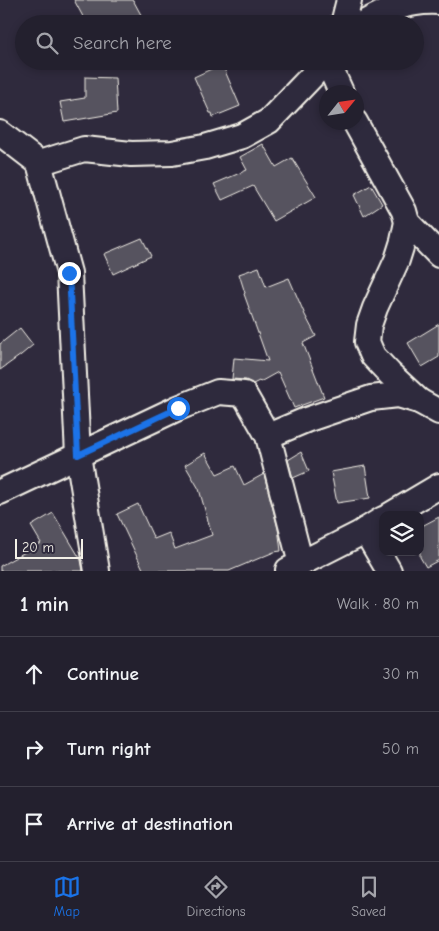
<!DOCTYPE html>
<meta charset="utf-8">
<style>
:root{--surface:#23202e;--page:#2f2d3a;--text:#f1f3f6;--muted:#a3a3aa;--line:#403e4a;--accent:#1a73e8}
body{margin:0;font-family:"Comic Neue",sans-serif;background:var(--page);color:var(--text)}
.controls{position:absolute;right:15px;bottom:15px;display:grid;overflow:hidden;border-radius:10px;box-shadow:0 2px 8px #0003}
.controls button{width:45px;height:45px;display:grid;place-items:center;padding:0;border:0;border-bottom:1px solid var(--line);background:var(--surface);color:var(--text);font:25px sans-serif}
.compass{position:absolute;left:319px;top:85px;width:45px;height:45px;border-radius:50%;background:var(--surface);box-shadow:0 2px 8px #0003;rotate:60deg}
.scale{position:absolute;left:15px;bottom:12px;width:68px;box-sizing:border-box;padding-left:5px;border:2px solid #f4f1e8;border-top:0;font-size:14px;line-height:18px;white-space:nowrap;color:#f4f1e8;-webkit-text-stroke:4px #2f2a3d;paint-order:stroke}
.stop{position:absolute;width:15px;height:15px;margin:-11px;border:4px solid #1a73e8;border-radius:50%;background:#fff}
.stop.end{background:#1a73e8;border-color:#fff;box-shadow:0 1px 5px #0008}
.list{margin:0;padding:0;list-style:none}
h2{display:flex;justify-content:space-between;align-items:center;height:65px;margin:0;padding:0 20px;font-size:21px}
h2 small{font-size:16px;font-weight:400;color:var(--muted)}
.list li{display:grid;grid-template-columns:32px 1fr auto;gap:15px;align-items:center;box-sizing:border-box;height:75px;padding:0 20px;border-top:1px solid var(--line)}
.list b{display:block;font-size:19px;white-space:nowrap}
.list em{font-size:16px;font-style:normal;color:var(--muted)}
.icon{flex:none;width:28px;height:28px;fill:none;stroke:currentColor;stroke-width:2;stroke-linecap:round;stroke-linejoin:round}
.map{position:relative;flex:none;width:439px;height:571px;overflow:hidden}
.search{position:absolute;background:var(--surface);box-shadow:0 2px 8px #0003;left:15px;right:15px;top:15px;height:55px;display:flex;align-items:center;gap:12px;box-sizing:border-box;padding:0 18px;border-radius:28px;color:var(--muted);font-size:19px}
.sheet{height:290px;background:var(--surface)}
nav{display:flex;justify-content:space-around;align-items:center;box-sizing:border-box;height:70px;border-top:1px solid var(--line);background:var(--surface);font-size:14px;color:var(--muted)}
nav a{display:grid;justify-items:center;gap:2px}
nav .on{color:var(--accent)}
.map>svg:first-child{display:block}
</style>
<div class="map">
<svg width="439" height="571" viewBox="0 0 439 571">
<rect width="100%" height="100%" fill="#2f2a3d"/>
<filter id="ink" filterUnits="userSpaceOnUse"><feTurbulence type="fractalNoise" baseFrequency=".02" numOctaves="2"/><feDisplacementMap in="SourceGraphic" scale="10" xChannelSelector="R" yChannelSelector="G"/><feConvolveMatrix kernelMatrix="1 2 1 2 8 2 1 2 1" color-interpolation-filters="sRGB"/></filter>
<g filter="url(#ink)">
<g fill="#56525f" stroke="#f4f1e8">
<path d="M74,0H133L146,24H87Z"/>
<path d="M222,64L240,106L213,117L212,113H210L194,77Z"/>
<path d="M85,77L115,78L117,113L64,122L60,102L85,98Z"/>
<path d="M263,144L276,167L292,158L316,197L274,221L253,186L222,200L214,184L247,170L240,157Z"/>
<path d="M371,185L382,204L364,216L354,195Z"/>
<path d="M142,238L151,256L113,274L104,254Z"/>
<path d="M259,267L266,287L289,278L305,315L316,336L303,343L324,397L294,408L278,372L260,382L259,381L253,384L246,380L232,379L234,358L268,361L244,294L245,293L239,274Z"/>
<path d="M439,324V357L422,367L408,343Z"/>
<path d="M20,328L33,345L21,355L0,370V344Z"/>
<path d="M301,452L309,471L293,478L288,460Z"/>
<path d="M205,453L217,474L235,466L244,485L264,474L278,528L281,551L274,552L229,571H144L117,514L138,504L154,539L169,533L175,549L212,535L199,489L185,465Z"/>
<path d="M365,466L370,498L337,503L331,472Z"/>
<path d="M53,513L81,560L83,571H0V566L41,543L31,526Z"/>
<path d="M439,517V560L426,567L420,557V527Z"/>
</g>
<g fill="none" stroke-linecap="round" stroke-linejoin="round">
<defs>
<g id="street">
<path d="M343,24L349,0"/>
<path d="M362,24C387,10 409,0 439,2"/>
<path d="M327,61L341,92"/>
<path d="M355,122L404,211L407,222L403,241L397,260L375,308L369,325L367,342L373,356L390,374L419,401"/>
<path d="M0,133L39,163L69,273L78,455L97,571"/>
<path d="M39,163L84,149L131,154L172,153L205,147L242,136L269,121L313,75L316,61"/>
<path d="M407,222L439,255"/>
<path d="M268,436L306,420L371,398L398,395L419,401L439,412"/>
<path d="M0,492L178,408L218,392L244,394L268,436L301,564"/>
<path d="M390,515L439,486"/>
<path d="M365,530L389,571"/>
<path d="M288,570L359,534L383,519"/>
</g>
</defs>
<use href="#street" stroke="#f4f1e8" stroke-width="28"/>
<use href="#street" stroke="#2f2a3d" stroke-width="24"/>
</g>
</g>
<g fill="none" stroke-linecap="round" stroke-linejoin="round" filter="url(#ink)">
<path stroke="#1a73e8" stroke-width="6" d="M69,273L78,455L178,408"/>
</g>
</svg>
<div class="controls">
<button><svg class="icon" aria-label="layers" viewBox="0 0 24 24"><path d="M12 4l9 5-9 5-9-5zM3 14l9 5 9-5"/></svg></button>
</div>
<svg class="compass" viewBox="-18 -18 36 36"><path d="M0-13l5 13h-10z" fill="#e53935"/><path d="M0 13l5-13h-10z" fill="#a3a3aa"/></svg>
<div class="scale">20 m</div>
<div class="stop" style="left:178px;top:408px"></div>
<div class="stop end" style="left:69px;top:273px"></div>
<div class="search"><svg class="icon" aria-label="search" viewBox="0 0 24 24"><circle cx="10" cy="10" r="6"/><path d="M15 15l6 6"/></svg>Search here</div>
</div>
<section class="sheet">
<h2>1 min<small>Walk · 80 m</small></h2>
<ul class="list">
<li><svg class="icon" aria-label="ahead" viewBox="0 0 24 24"><path d="M12 20V5M6 11l6-6 6 6"/></svg><div><b>Continue</b></div><em>30 m</em></li>
<li><svg class="icon" aria-label="right" viewBox="0 0 24 24"><path d="M7 20v-9h11M14 6l5 5-5 5"/></svg><div><b>Turn right</b></div><em>50 m</em></li>
<li><svg class="icon" aria-label="arrive" viewBox="0 0 24 24"><path d="M6 21V4h12l-3 4 3 4H6"/></svg><div><b>Arrive at destination</b></div></li>
</ul>
</section>
<nav>
<a class="on"><svg class="icon" aria-label="map" viewBox="0 0 24 24"><path d="M3 6l6-2 6 2 6-2v14l-6 2-6-2-6 2zM9 4v14M15 6v14"/></svg>Map</a>
<a><svg class="icon" aria-label="directions" viewBox="0 0 24 24"><path d="M12 3l9 9-9 9-9-9zM9 14v-3h6M13 9l2 2-2 2"/></svg>Directions</a>
<a><svg class="icon" aria-label="saved" viewBox="0 0 24 24"><path d="M7 4h10v16l-5-4-5 4z"/></svg>Saved</a>
</nav>
